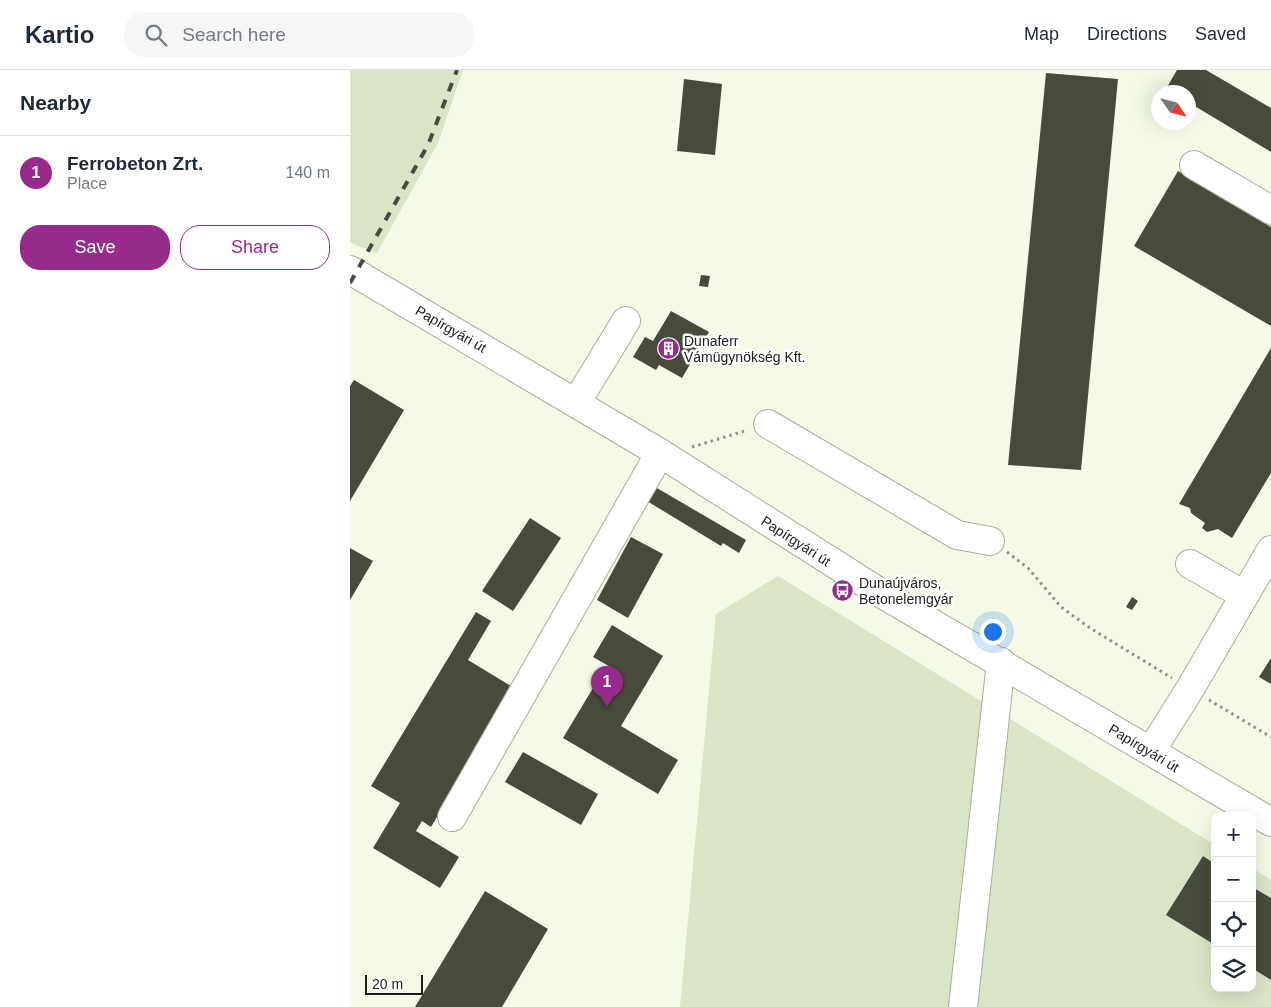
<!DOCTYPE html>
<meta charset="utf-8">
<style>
:root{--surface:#fff;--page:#f6f6f7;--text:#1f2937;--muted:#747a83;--line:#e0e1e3;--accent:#962b8c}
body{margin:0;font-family:Arial,sans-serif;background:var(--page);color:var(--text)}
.controls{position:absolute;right:15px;bottom:15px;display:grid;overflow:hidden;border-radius:10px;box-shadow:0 5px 20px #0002}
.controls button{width:45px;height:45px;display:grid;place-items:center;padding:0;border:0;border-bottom:1px solid var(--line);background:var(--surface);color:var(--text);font:25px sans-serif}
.compass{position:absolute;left:801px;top:15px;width:45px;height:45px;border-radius:50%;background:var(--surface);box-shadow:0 5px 20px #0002;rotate:125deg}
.scale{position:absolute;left:15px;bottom:12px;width:58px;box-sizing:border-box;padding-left:5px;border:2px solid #1c1e17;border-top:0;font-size:14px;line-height:18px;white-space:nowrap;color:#1c1e17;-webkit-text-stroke:4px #fff;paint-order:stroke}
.you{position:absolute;left:642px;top:561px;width:18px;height:18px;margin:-12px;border:4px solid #fff;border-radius:50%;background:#1a73e8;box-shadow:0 0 0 8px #1a73e833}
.badge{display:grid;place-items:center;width:32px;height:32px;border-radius:50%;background:var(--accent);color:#fff;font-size:16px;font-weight:700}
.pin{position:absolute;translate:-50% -41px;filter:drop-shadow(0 1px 2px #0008)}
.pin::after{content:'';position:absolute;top:26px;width:18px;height:15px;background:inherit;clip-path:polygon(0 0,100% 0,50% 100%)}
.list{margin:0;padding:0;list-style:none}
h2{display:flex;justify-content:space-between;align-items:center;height:65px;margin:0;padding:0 20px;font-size:21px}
h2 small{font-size:16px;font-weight:400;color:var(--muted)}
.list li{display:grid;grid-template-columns:32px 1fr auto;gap:15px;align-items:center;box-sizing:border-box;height:75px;padding:0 20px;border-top:1px solid var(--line)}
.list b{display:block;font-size:19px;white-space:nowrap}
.list p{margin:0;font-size:16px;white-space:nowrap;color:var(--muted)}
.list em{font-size:16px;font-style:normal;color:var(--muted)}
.actions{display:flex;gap:10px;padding:15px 20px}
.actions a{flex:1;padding:11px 0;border:1px solid var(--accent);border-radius:20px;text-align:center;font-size:18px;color:var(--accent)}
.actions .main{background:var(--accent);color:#fff}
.icon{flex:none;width:28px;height:28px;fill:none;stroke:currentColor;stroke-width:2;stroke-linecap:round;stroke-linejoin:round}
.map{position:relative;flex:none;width:921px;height:937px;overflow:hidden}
header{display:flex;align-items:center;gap:30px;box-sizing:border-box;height:70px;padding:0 25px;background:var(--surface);border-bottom:1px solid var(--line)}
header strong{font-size:24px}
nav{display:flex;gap:28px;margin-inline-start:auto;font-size:18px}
.search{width:350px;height:45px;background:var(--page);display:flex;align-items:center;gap:12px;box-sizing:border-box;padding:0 18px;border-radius:20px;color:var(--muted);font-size:19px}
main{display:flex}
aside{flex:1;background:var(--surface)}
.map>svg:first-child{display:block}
</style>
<header>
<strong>Kartio</strong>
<div class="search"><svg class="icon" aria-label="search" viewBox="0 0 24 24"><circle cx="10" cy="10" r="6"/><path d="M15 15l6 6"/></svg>Search here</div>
<nav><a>Map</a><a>Directions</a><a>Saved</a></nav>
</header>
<main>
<aside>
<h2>Nearby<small></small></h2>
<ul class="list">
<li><span class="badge">1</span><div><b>Ferrobeton Zrt.</b><p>Place</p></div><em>140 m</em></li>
</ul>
<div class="actions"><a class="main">Save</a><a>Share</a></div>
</aside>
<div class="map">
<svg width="921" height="937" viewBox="0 0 921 937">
<rect width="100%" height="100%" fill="#f4fae7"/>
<g fill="#dae4c6">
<path d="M0,0H113L88,73L27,183L8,176L0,172Z"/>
<path d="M428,506L865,775V918H902V798L921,810V937H330L366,544Z"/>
</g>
<g fill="#464b3b">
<path d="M827,0H856L921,38V82L838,32V22H823L816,19Z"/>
<path d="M696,3L768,9L731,400L658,395Z"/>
<path d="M334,9L372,14L365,85L327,81Z"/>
<path d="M828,101L921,157V256L784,176Z"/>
<path d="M351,205L360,206L358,217L349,216Z"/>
<path d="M321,241L359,262L332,308L309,295L306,300L283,287L295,267L303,271Z"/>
<path d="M921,278V403L882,468L868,459L857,462L852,458L855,453L841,443L840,438L829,434Z"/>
<path d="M4,310L54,340L0,431V316Z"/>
<path d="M300,414L396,470L389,483L373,473L371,476L292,428Z"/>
<path d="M180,448L211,468L163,541L132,521Z"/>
<path d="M281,467L313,484L278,548L247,530Z"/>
<path d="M0,478L23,491L0,530Z"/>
<path d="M782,527L788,531L782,540L776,537Z"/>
<path d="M126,542L141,551L118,590L164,618L81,757L72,751L66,761L109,787L90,818L23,778L50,733L21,716Z"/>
<path d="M262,555L313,586L271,656L328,690L308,724L213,668L246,613L253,617L264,599L243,587Z"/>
<path d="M921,588V614L909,607Z"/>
<path d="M173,682L248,724L231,755L155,712Z"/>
<path d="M853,786L865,794V875L816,845Z"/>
<path d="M902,817L921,828V910L902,898Z"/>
<path d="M135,821L198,859L152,937H65Z"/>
</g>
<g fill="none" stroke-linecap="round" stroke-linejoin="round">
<defs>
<g id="minor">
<path d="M844,95L921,140"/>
<path d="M0,200L310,383L534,525L921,752"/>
<path d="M226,333L276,251"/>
<path d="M418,354L607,465L640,471"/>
<path d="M840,494L894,525"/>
<path d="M801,681L840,619L921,480"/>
<path d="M102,747L310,383"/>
<path d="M613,937L651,592"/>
</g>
</defs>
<use href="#minor" stroke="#a8ae9c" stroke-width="30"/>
<g stroke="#8e9285" stroke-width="3" stroke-dasharray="2.5 4" stroke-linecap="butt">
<path d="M342,377L398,360"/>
<path d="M657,482L678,498L711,537L740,558L822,608"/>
<path d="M859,630L921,667"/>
</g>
<use href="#minor" stroke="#fff" stroke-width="28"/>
<path stroke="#484b41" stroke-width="4" stroke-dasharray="9 9" stroke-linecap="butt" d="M0,213L78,75L107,0"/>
</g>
<defs>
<symbol id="building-disc" viewBox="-11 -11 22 22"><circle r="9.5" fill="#962b8c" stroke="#fff"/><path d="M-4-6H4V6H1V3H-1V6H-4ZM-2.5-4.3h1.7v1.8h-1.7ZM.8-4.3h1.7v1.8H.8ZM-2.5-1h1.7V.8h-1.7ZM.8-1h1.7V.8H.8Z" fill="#fff"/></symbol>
<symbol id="bus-disc" viewBox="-11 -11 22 22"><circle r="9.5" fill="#962b8c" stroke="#fff"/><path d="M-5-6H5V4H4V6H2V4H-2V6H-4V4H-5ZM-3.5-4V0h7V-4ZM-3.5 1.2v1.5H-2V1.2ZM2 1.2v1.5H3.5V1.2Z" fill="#fff"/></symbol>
</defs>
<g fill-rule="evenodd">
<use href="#building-disc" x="306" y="266" width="25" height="25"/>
<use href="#bus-disc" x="480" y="508" width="25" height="25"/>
</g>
<g text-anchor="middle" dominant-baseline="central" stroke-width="5" stroke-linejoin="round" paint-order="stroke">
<g font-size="14" fill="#1c1e17" stroke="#fff">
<text transform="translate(101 259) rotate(30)">Papírgyári út</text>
<text transform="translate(446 471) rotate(33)">Papírgyári út</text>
<text transform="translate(794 678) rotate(31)">Papírgyári út</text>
</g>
<g font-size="14" fill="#1c1e17" stroke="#fff" text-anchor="start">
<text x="334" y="271">Dunaferr<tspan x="334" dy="16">Vámügynökség Kft.</tspan></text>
<text x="509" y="513">Dunaújváros,<tspan x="509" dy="16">Betonelemgyár</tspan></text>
</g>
</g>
</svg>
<div class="controls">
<button>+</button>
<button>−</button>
<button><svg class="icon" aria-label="locate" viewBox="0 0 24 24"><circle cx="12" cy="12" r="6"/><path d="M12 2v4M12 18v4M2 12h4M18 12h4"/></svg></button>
<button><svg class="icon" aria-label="layers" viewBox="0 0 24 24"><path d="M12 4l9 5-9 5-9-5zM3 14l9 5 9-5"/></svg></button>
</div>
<svg class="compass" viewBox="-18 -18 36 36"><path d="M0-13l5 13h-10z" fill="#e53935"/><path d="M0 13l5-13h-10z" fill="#747a83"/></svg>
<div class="scale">20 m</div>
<div class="you"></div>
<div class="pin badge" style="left:257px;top:637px">1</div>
</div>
</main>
